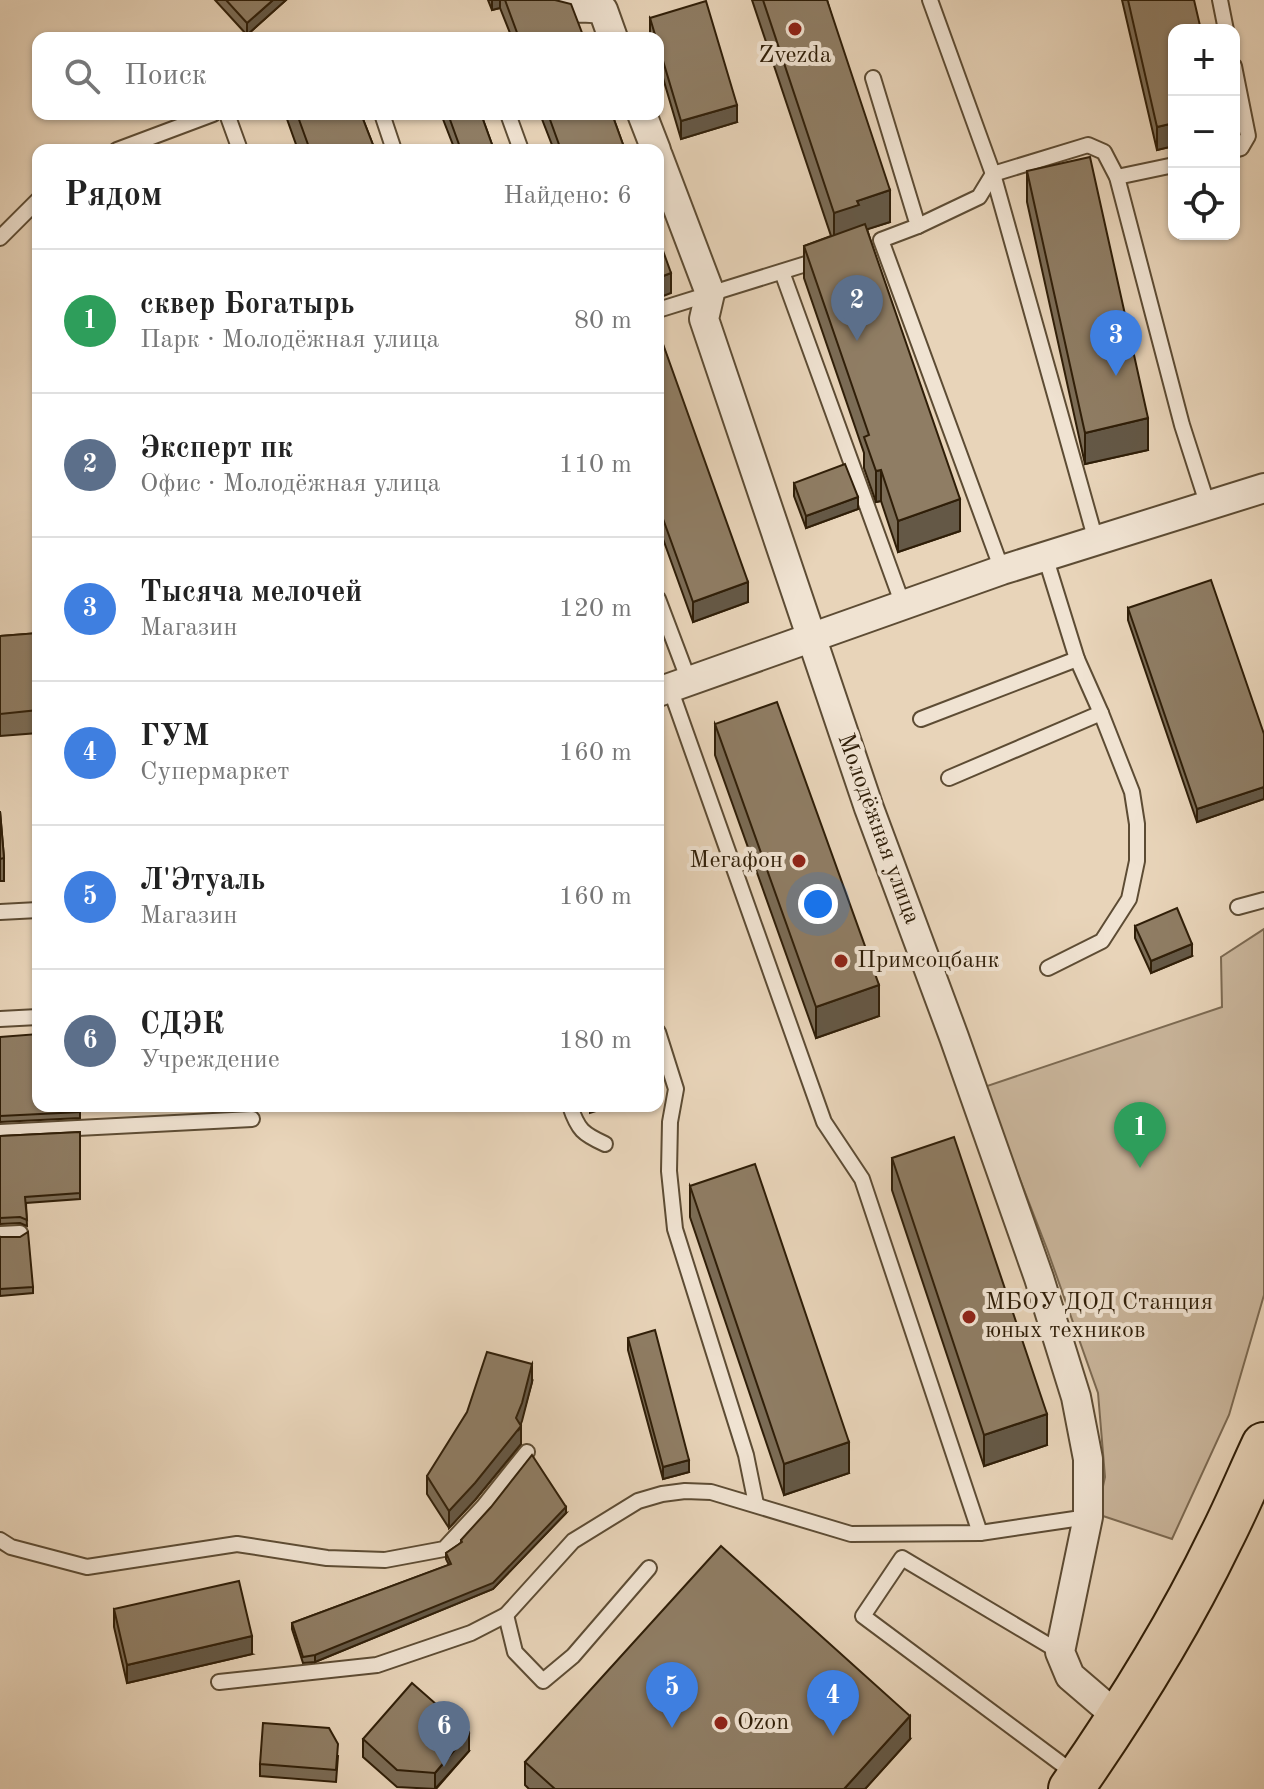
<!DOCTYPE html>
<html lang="ru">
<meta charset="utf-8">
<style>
:root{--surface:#fff;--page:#f2f2f2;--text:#222;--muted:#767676;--line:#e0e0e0;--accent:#1a73e8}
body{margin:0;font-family:"Old Standard TT",serif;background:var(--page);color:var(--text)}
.controls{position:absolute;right:24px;top:24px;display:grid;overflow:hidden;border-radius:16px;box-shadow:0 2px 6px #0004}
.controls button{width:72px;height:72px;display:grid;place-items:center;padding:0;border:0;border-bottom:2px solid var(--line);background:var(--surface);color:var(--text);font:40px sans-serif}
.you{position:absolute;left:818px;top:904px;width:28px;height:28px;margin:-20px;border:6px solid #fff;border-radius:50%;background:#1a73e8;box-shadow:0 0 0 12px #1a73e833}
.badge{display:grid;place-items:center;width:52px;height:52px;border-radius:50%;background:var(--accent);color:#fff;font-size:26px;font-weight:700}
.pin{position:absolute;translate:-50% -66px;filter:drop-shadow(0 2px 4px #0008)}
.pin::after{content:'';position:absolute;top:42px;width:28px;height:24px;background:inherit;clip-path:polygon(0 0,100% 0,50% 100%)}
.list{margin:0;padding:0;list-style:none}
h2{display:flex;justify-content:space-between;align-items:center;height:104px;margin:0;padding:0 32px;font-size:34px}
h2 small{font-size:26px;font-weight:400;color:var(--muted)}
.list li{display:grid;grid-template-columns:52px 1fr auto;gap:24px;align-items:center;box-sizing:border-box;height:144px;padding:0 32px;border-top:2px solid var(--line)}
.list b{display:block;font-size:30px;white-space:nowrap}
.list p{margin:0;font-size:26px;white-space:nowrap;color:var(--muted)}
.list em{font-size:26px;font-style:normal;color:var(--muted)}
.icon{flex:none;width:44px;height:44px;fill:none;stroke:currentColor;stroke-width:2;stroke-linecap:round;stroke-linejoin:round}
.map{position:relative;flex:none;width:1264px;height:1789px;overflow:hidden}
.search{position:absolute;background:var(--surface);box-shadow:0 2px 6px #0004;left:32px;top:32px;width:632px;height:88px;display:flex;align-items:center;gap:20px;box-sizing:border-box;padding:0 28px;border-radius:16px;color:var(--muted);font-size:30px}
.panel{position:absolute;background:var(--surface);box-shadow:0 2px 6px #0004;left:32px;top:144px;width:632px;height:968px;border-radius:16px}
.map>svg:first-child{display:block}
</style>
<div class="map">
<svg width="1264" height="1789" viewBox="0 0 1264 1789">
<rect width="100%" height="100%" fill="#e8d4b9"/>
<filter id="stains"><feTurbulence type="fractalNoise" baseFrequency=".0025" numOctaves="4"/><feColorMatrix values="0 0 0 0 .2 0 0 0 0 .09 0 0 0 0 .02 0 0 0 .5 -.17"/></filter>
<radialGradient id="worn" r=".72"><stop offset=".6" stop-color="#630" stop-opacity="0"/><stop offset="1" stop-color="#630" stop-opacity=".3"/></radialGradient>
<path fill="#c9b59b" stroke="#7c6a52" stroke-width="2" d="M1264,929V1295L1229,1415L1172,1539L1097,1514L1105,1477L1098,1393L1047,1249L984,1087L1222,1007L1221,957Z"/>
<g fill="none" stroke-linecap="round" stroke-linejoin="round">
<defs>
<g id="lane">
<path d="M930,0L993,174L1088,145L1104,152L1117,177L1182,425L1208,506"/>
<path d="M1220,0L1226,30"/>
<path d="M1234,66L1248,136L1241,148L1234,150"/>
<path d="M873,78L918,226L881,240L1002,570"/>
<path d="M227,114L240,150"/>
<path d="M382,114L394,150"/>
<path d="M508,114L521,150"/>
<path d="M117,150L213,114"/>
<path d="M993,174L1096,541"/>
<path d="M1117,177L1174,165"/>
<path d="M918,226L979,197L993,174"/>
<path d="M0,238L38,200"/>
<path d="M782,272L903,605"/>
<path d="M658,310L822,259"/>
<path d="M1045,556L1077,659L1101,713L1132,792L1137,824V861L1129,899L1102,941L1048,968"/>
<path d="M658,599L689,681"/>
<path d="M670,688L824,1122L862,1179L980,1533"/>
<path d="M921,719L1077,659"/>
<path d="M949,778L1101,713"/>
<path d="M1238,907L1264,900"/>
<path d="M0,912L38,910"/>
<path d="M0,1019L38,1017"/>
<path d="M658,1032L676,1089L670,1122L669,1171L675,1229L746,1455L756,1504"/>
<path d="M570,1106C578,1130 583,1134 605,1144"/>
<path d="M0,1132L252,1119"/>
<path d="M0,1234L20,1233"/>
<path d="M0,1540L11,1547L87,1567L237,1544L327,1558L385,1560L444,1549L483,1507L527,1452"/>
<path d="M506,1615L515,1652L543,1681L573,1656L649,1568"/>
<path d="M1060,1652L902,1558L863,1616L1075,1774"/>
<path d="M219,1682L377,1665L471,1633L506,1615L573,1541L638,1501L662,1494L685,1491L711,1492L851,1534L980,1533L1088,1517"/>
</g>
<g id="street">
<path d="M555,0L556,2C574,13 585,4 603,10L613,38"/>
<path d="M642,114L656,150"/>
<path d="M658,156L710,293L704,319L869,808L954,1037L1039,1278L1076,1397L1088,1459V1517L1060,1652L1070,1676L1119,1718"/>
<path d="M658,692L1002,570L1264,488"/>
</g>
<path id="primary" d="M1071,1789C1126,1710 1178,1627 1220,1540C1236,1509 1249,1477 1264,1445"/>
</defs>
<use href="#lane" stroke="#5d4c34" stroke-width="18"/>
<use href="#street" stroke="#5d4c34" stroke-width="32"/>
<use href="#primary" stroke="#2f1e08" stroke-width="48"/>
<use href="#lane" stroke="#f0e3d2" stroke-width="14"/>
<use href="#street" stroke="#f0e3d2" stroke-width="28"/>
<use href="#primary" stroke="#e8d4b9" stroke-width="44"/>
</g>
<g fill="#7b6c56" stroke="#2f1e08" stroke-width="2">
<path d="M215,0H286L247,35Z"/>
<path d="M488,0H555L584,38H512L500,8L492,10Z"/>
<path d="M752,0H827L890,222L867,229L960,531L898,552L881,501L876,502L864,468V453L804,278V246L831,236Z"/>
<path d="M1122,0H1194L1174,30V146L1157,150Z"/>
<path d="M650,18L737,122L681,139L658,61V38H651L650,35Z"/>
<path d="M287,114H361L375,150H298L287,119Z"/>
<path d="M441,114H481L494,150H455Z"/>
<path d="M540,114H612L625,150H554Z"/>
<path d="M1027,171L1148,450L1085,464L1027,202Z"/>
<path d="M658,330L748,602L693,622L658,525Z"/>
<path d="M794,483L858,509L806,528L794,496Z"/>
<path d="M1128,608L1264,734V799L1197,822L1128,620Z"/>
<path d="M38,633V733L0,736V636Z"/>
<path d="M715,724L879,1016L816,1038L715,755Z"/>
<path d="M0,811L4,858V881H0Z"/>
<path d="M1135,926L1192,956L1151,973L1135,938Z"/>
<path d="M0,1037L80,1106V1118L0,1122Z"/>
<path d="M80,1132V1199L26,1203L27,1226L20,1223L0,1224V1136Z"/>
<path d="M892,1158L1047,1445L984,1466L892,1190Z"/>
<path d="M690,1186L849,1473L784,1495L690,1217Z"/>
<path d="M0,1237L33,1287V1293L0,1296Z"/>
<path d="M628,1338L689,1472L663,1479L628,1350Z"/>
<path d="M532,1382L520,1425L521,1444L475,1500L449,1528L427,1494V1476Z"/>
<path d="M566,1513L493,1589L315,1662L303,1663L292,1629V1623L449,1565L446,1559V1553L461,1543V1540Z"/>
<path d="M114,1609L252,1654L127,1683L114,1627Z"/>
<path d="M363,1739L469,1751L436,1789L397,1787L363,1757Z"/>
<path d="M910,1739L865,1789H529L525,1785V1762Z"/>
<path d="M338,1756L336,1782L260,1776V1764Z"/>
</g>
<g fill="#645846" stroke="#2f1e08" stroke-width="2">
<path d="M273,0H286L247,35V23Z"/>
<path d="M492,0H500V8L492,10Z"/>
<path d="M737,105V122L681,139V121Z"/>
<path d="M1174,123V146L1157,150V127Z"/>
<path d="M890,190V222L859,232L834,244V213L857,201Z"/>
<path d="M671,273V293L658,298V278Z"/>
<path d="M1148,418V450L1085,464V433Z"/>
<path d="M881,470V501L876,502V471Z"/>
<path d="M858,497V509L806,528V516Z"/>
<path d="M960,499V531L898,552V521Z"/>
<path d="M748,582V602L693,622V602Z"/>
<path d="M1264,787V799L1197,822V809Z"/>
<path d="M1192,944V956L1151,973V961Z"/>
<path d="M879,985V1016L816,1038V1007Z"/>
<path d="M590,1106H612L590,1113Z"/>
<path d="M532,1364V1382L522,1421L518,1431L521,1426V1444L475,1500L449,1528V1511Z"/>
<path d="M1047,1414V1445L984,1466V1435Z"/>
<path d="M849,1442V1473L784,1495V1464Z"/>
<path d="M689,1460V1472L663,1479V1467Z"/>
<path d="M566,1507V1513L493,1589L315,1662V1655Z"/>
<path d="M252,1636V1654L127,1683V1665Z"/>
<path d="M910,1716V1739L865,1789H844Z"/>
<path d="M469,1733V1751L435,1789V1773Z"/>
</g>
<g fill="#8f7d64" stroke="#2f1e08" stroke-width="2">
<path d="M226,0H273L247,23Z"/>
<path d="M505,0H555L571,4L584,38H519Z"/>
<path d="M763,0H827L890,190L857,201L859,205L834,213Z"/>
<path d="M1128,0H1194L1201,30H1174V123L1157,127Z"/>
<path d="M706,1L737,105L681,121L658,44V38H656L650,18Z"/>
<path d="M297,114H361L375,150H310Z"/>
<path d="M448,114H481L494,150H461Z"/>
<path d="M548,114H612L625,150H561Z"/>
<path d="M1090,157L1148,418L1085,433L1027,171Z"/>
<path d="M865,224L960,499L898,521L881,470L876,471L864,437L869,435L804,246Z"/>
<path d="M658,237L671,273L658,278Z"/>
<path d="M658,330L748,582L693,602L658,505Z"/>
<path d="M845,464L858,497L806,516L794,483Z"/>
<path d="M1211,580L1264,734V787L1197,809L1128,608Z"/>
<path d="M38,633V710L0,714V636Z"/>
<path d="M777,702L879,985L816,1007L715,724Z"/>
<path d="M0,811L4,858L0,859Z"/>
<path d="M1177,908L1192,944L1151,961L1135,926Z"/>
<path d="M38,1034V1106H80V1112L0,1116V1037Z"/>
<path d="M80,1132V1193L25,1197L27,1220L20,1217L0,1218V1136Z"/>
<path d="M954,1137L1047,1414L984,1435L892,1158Z"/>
<path d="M755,1164L849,1442L784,1464L690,1186Z"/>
<path d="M28,1232L33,1287L0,1289V1237H20Z"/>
<path d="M655,1330L689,1460L663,1467L628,1338Z"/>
<path d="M487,1352L532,1364L522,1403L516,1418L521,1426L475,1483L449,1511L427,1476L467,1412Z"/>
<path d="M532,1455L566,1507L493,1583L315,1655L303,1657L292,1623L451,1564L446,1553L462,1542L461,1540L491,1507Z"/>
<path d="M721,1546L910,1716L844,1789H555L525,1762Z"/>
<path d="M239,1581L252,1636L127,1665L114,1609Z"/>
<path d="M412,1683L469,1733L435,1773L397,1770L363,1739Z"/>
<path d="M263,1723L329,1728L338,1744L336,1770L260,1764Z"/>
</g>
<g fill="#8f2418" stroke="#f0e3d2" stroke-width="3">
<circle cx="795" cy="29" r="8"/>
<circle cx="799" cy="861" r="8"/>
<circle cx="841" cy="961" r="8"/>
<circle cx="969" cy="1317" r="8"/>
<circle cx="721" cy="1723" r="8"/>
</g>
<g text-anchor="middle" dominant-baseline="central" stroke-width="8" stroke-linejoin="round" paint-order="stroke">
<g font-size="24" fill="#2f1e08" stroke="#f0e3d2" text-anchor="start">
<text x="795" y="56" text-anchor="middle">Zvezda</text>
<text x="783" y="861" text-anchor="end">Мегафон</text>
<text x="857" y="961">Примсоцбанк</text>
<text x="985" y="1303">МБОУ ДОД Станция<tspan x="985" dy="28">юных техников</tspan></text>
<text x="737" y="1723">Ozon</text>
</g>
<g font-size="24" fill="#2f1e08" stroke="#f0e3d2">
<text transform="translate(878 829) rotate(70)">Молодёжная улица</text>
</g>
</g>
<rect width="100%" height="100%" filter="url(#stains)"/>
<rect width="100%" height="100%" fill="url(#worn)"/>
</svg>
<div class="controls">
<button>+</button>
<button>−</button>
<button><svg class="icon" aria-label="locate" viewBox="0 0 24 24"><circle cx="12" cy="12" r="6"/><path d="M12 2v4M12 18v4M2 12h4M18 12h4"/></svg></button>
</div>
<div class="you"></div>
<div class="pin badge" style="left:1140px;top:1168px;background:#2e9e5b">1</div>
<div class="pin badge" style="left:857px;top:341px;background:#5c6f8a">2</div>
<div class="pin badge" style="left:1116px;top:376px;background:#3f7fe0">3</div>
<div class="pin badge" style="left:833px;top:1736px;background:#3f7fe0">4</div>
<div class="pin badge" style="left:672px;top:1728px;background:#3f7fe0">5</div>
<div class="pin badge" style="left:444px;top:1767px;background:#5c6f8a">6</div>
<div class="search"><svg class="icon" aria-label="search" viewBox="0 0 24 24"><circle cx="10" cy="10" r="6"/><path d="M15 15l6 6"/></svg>Поиск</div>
<section class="panel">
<h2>Рядом<small>Найдено: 6</small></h2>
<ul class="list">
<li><span class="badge" style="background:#2e9e5b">1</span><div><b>сквер Богатырь</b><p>Парк · Молодёжная улица</p></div><em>80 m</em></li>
<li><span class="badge" style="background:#5c6f8a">2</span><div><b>Эксперт пк</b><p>Офис · Молодёжная улица</p></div><em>110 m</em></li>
<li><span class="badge" style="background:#3f7fe0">3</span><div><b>Тысяча мелочей</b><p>Магазин</p></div><em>120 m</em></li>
<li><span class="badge" style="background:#3f7fe0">4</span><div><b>ГУМ</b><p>Супермаркет</p></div><em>160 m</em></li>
<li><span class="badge" style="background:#3f7fe0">5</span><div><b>Л'Этуаль</b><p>Магазин</p></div><em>160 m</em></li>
<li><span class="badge" style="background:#5c6f8a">6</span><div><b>СДЭК</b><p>Учреждение</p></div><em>180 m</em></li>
</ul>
</section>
</div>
